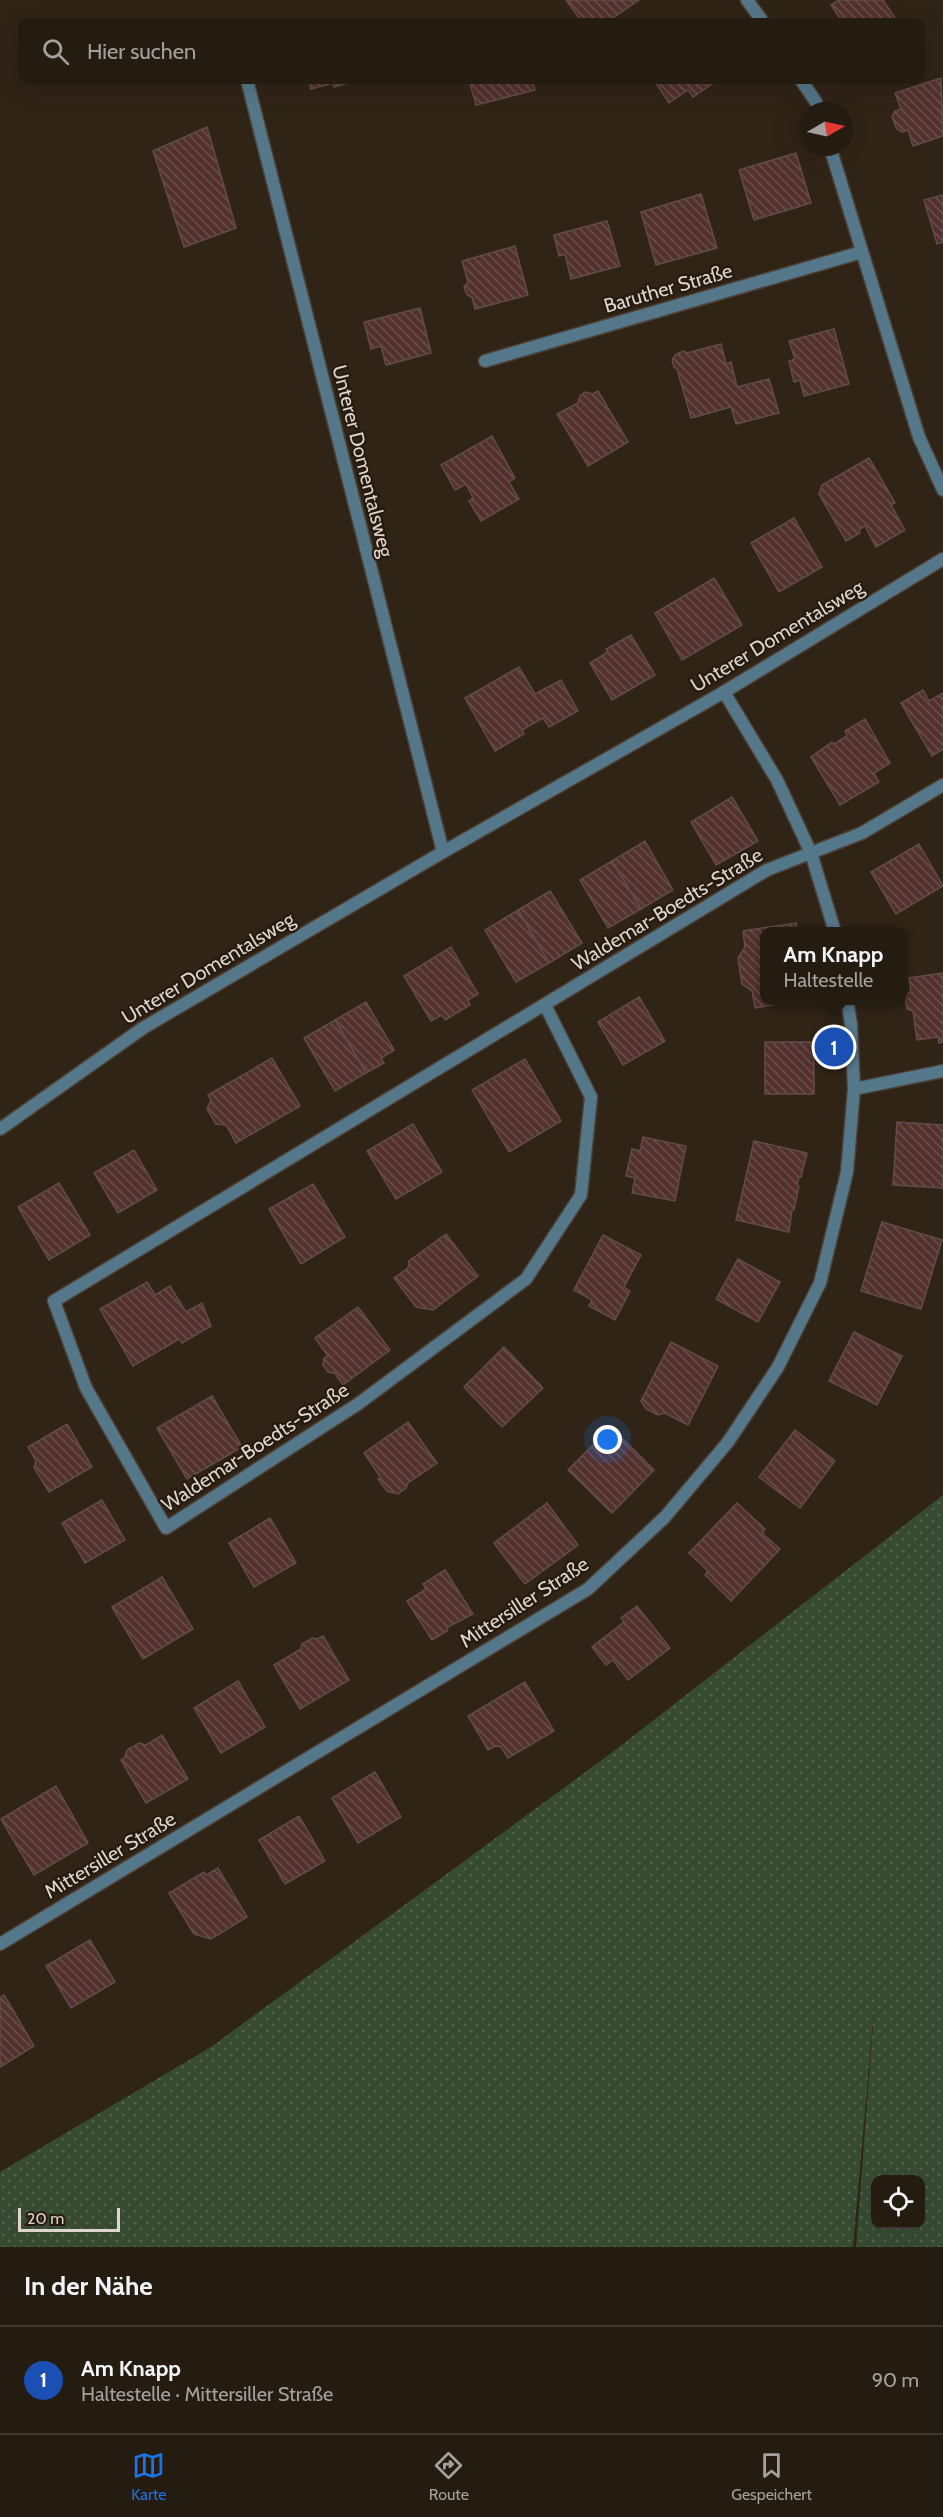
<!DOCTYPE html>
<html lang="de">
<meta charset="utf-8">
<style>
:root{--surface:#241b11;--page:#30281f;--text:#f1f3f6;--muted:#a3a19f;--line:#413931;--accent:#1a73e8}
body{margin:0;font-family:Cabin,sans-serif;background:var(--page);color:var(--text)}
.controls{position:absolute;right:18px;bottom:18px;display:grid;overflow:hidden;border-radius:12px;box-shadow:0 6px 24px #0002}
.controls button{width:54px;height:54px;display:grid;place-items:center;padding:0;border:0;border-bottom:2px solid var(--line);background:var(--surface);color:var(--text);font:30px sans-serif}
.compass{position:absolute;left:799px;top:102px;width:54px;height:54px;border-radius:50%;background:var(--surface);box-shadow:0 6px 24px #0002;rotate:81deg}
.scale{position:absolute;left:18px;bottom:15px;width:102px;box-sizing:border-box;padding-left:6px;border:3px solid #ded6ce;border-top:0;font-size:16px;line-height:21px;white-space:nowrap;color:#ded6ce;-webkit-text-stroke:4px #261b0e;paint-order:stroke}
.you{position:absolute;left:608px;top:1440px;width:21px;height:21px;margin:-15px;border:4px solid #fff;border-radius:50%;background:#1a73e8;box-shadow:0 0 0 9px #1a73e833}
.badge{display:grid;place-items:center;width:39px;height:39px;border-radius:50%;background:var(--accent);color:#fff;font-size:20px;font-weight:700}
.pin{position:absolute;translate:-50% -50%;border:3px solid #fff;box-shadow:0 2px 6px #0006}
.popup{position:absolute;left:760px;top:927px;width:147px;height:78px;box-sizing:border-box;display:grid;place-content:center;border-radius:12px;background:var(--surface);filter:drop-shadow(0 2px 4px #0005);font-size:20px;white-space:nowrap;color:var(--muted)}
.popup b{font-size:22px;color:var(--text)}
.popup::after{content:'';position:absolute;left:50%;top:100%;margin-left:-12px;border:12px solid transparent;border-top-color:var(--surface)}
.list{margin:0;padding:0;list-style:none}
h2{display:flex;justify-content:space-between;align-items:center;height:78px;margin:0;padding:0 24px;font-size:26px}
h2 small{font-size:20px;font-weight:400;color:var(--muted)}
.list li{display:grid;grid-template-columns:39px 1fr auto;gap:18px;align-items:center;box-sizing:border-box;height:108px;padding:0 24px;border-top:2px solid var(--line)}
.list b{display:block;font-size:22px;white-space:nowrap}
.list p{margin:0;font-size:20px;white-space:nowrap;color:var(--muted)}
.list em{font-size:20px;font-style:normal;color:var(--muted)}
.icon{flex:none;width:33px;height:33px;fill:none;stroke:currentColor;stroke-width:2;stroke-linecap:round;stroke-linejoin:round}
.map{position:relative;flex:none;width:943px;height:2247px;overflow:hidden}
.search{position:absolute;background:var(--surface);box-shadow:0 6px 24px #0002;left:18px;right:18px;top:18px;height:66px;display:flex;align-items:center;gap:15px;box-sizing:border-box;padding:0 21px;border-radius:12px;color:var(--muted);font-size:22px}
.sheet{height:186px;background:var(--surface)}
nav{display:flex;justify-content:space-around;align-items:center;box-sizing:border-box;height:84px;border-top:2px solid var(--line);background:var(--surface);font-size:16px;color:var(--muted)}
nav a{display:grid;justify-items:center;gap:3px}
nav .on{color:var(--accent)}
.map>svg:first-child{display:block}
</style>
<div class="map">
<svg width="943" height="2247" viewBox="0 0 943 2247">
<defs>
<pattern id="grass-dots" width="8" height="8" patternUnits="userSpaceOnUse" patternTransform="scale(1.5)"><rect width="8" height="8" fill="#374b33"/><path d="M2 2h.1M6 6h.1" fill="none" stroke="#54644f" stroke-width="1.8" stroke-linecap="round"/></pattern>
<pattern id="building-back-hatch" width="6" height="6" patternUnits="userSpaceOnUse" patternTransform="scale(1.5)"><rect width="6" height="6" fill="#53312f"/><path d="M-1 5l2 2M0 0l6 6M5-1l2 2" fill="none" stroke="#6b4e4c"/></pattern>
</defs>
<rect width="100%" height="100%" fill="#302417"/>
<path fill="url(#grass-dots)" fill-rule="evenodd" d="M943,1495V2247H856L876,1987L853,2247H0V2172L211,2047L614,1751ZM876,2180H920V2224H876Z"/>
<g fill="url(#building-back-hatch)" stroke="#614c4a" stroke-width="1.5">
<path d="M566,0H639L607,22H582Z"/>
<path d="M839,0H883L897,21L842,22L831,5Z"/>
<path d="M941,78L943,136L913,146L908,130L902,132L897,129L892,117L895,111L901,109L895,93Z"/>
<path d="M309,80H359L334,87L333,83L311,89Z"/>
<path d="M469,80H532L535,90L476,105Z"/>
<path d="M654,80H718L693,97L688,90L669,103Z"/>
<path d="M207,127L236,228L184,247L153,151Z"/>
<path d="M796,153L811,203L754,220L739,170Z"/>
<path d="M701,194L717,248L656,265L641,212Z"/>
<path d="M943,195V242L937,244L924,200Z"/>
<path d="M607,221L620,266L571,279L565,254L559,256L554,235Z"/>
<path d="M515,246L528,295L475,309L472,297L467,295L464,287L468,282L462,261Z"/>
<path d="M420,308L431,353L386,365L381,346L371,349L364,322Z"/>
<path d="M834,329L849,384L804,396L800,380L794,382L789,361L795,359L789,341Z"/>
<path d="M721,344L726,364L731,362L737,387L769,379L779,413L736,424L731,407L691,418L677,369L674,367L672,360L676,354L684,351L687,353Z"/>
<path d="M598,391L628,442L588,466L557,414L578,403L580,396L585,392L593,394Z"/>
<path d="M492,436L515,478L509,482L519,499L481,521L469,501L473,498L466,484L455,490L441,465Z"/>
<path d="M869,458L895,503L891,505L905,530L876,547L865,526L859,530L860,533L846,541L819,494L822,485Z"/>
<path d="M794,518L822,567L779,592L751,543Z"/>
<path d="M714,578L742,625L682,660L655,613Z"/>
<path d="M631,635L655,675L612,700L590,663L608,652L606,649Z"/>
<path d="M519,667L535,694L561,680L578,711L549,727L543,718L522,730L524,734L495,751L465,698Z"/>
<path d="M923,690L929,701L943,693V749L932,756L901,703Z"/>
<path d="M865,719L890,763L874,773L879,782L840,805L811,757L832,742L834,744L847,736L845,731Z"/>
<path d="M732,797L758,841L716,865L691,822Z"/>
<path d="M645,841L673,890L641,909L612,861Z"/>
<path d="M919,844L943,886L896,914L871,872Z"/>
<path d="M612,861L641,909L608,928L580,880Z"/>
<path d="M550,891L582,943L549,963L518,910Z"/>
<path d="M518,910L549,963L516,982L485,930Z"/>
<path d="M796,923L797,932H765V1000H801L755,1008L752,991L742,984L738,958L745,947L743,931Z"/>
<path d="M451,947L478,994L468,1000L470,1005L445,1020L442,1015L431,1021L404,976Z"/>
<path d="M943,973V1042L939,1043L938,1037L917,1040L913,1011L907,1009L905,996L911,991L909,978Z"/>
<path d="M639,997L665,1041L623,1065L598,1022Z"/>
<path d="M366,1002L394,1050L381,1058L384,1063L366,1073L335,1020Z"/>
<path d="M335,1020L366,1073L335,1091L304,1038Z"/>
<rect x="765" y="1042" width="49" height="52"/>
<path d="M272,1058L300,1106L236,1143L226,1125L216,1124L207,1109L211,1100L208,1095Z"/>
<path d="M525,1059L561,1121L509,1152L472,1090Z"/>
<path d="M897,1122L943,1125V1188L893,1185Z"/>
<path d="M413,1124L442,1172L396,1199L367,1151Z"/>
<path d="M643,1137L686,1146L675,1201L632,1193L635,1178L626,1176L632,1149L640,1151Z"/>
<path d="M754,1141L807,1153L801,1177H799L797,1185L799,1186L794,1210H792L789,1232L736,1220Z"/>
<path d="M134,1150L157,1190L118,1213L94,1173Z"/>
<path d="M59,1183L90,1235L49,1260L18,1207Z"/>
<path d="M313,1184L345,1237L301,1264L269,1209Z"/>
<path d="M882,1222L942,1240L921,1309L861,1291Z"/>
<path d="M446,1234L478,1276L433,1310L416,1307L394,1278L408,1268L409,1261Z"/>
<path d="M603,1235L641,1255L624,1287L630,1291L615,1320L589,1306L592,1300L574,1290Z"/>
<path d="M738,1259L780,1282L758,1322L716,1299Z"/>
<path d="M147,1282L155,1295L170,1286L186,1312L202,1303L211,1326L182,1343L179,1339L133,1366L100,1309Z"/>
<path d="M358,1307L390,1350L343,1385L335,1373L328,1372L323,1365L324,1358L328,1356L315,1338Z"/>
<path d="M854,1332L902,1356L877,1405L829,1381Z"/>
<path d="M671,1342L718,1366L688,1425L665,1413L658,1415L646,1409L641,1401Z"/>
<path d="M504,1347L543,1388L502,1427L464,1387Z"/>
<path d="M212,1396L242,1447L187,1479L157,1428Z"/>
<path d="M408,1422L437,1463L408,1483L406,1488L398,1494L387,1491L378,1479L381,1478L364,1453Z"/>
<path d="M67,1424L92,1467L49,1492L34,1468L36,1461L28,1447Z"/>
<path d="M611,1427L654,1470L612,1513L568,1470Z"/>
<path d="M795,1430L835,1461L800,1508L759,1477Z"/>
<path d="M102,1500L125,1540L85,1563L62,1523Z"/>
<path d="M547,1503L578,1545L525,1584L494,1543Z"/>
<path d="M737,1503L765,1529L762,1533L780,1549L731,1601L705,1575L708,1571L689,1553Z"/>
<path d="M270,1518L296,1563L254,1587L229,1543Z"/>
<path d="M445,1570L473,1614L448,1627L447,1631L432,1640L407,1601L426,1589L423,1584Z"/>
<path d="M162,1577L193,1629L143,1659L112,1607Z"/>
<path d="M637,1606L670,1648L628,1680L613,1660L606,1665L592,1647L624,1622L621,1618Z"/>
<path d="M323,1636L349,1680L300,1709L274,1665L301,1649L302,1644L312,1638L317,1639Z"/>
<path d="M238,1681L265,1727L221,1753L194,1708Z"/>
<path d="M525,1682L554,1731L508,1758L501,1747L495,1746L488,1750L468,1716Z"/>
<path d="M162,1735L188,1779L146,1803L121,1760L125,1757L127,1750L139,1743L146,1745Z"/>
<path d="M375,1772L401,1817L358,1843L332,1798Z"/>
<path d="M56,1786L88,1843L34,1875L1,1819Z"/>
<path d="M299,1816L325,1861L285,1884L259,1840Z"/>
<path d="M218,1868L247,1917L211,1939L194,1934L169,1893L204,1872L206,1875Z"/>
<path d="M90,1940L115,1982L71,2008L46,1966Z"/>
<path d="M4,1995L34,2046L0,2067V1998Z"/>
</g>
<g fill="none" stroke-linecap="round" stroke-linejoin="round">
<defs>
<path id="lane" d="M247,80L443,852"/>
<g id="street">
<path d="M747,0L763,22"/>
<path d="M801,80L816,102L819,111"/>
<path d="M830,147L919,437L943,490"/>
<path d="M485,361L862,252"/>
<path d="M724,692L777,780L811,853L835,932"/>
<path d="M545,1005L591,1097L581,1195L526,1279L358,1404L166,1528L86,1388L54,1301L767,870L862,833L943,785"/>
<path d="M854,1089L943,1071"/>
<path d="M0,1129L143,1028L443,852L724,692L943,559"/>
<path d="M0,1944L588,1589L665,1517L728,1442L778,1367L820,1283L847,1172L854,1089L851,1024L847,1000"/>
</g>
</defs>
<use href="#lane" stroke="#4c4034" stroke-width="15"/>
<use href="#street" stroke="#4c4034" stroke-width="15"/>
<use href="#lane" stroke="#55778a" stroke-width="12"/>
<use href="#street" stroke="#55778a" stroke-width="12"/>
</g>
<g text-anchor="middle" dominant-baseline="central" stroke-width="4.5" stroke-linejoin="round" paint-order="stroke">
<g font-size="20" fill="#ded6ce" stroke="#261b0e">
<text transform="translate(668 288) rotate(-16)">Baruther Straße</text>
<text transform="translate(363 461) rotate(76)">Unterer Domentalsweg</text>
<text transform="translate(777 636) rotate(-31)">Unterer Domentalsweg</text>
<text transform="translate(667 909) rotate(-31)">Waldemar-Boedts-Straße</text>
<text transform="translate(208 968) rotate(-31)">Unterer Domentalsweg</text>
<text transform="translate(255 1447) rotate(-33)">Waldemar-Boedts-Straße</text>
<text transform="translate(524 1602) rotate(-33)">Mittersiller Straße</text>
<text transform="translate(110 1855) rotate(-31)">Mittersiller Straße</text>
</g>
</g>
</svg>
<div class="controls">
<button><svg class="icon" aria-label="locate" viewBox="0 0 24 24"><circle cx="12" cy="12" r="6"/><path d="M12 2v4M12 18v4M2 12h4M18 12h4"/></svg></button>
</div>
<svg class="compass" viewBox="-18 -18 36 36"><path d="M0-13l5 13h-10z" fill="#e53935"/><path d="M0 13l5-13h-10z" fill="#a3a19f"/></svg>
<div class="scale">20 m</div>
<div class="you"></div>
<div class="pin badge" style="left:834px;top:1047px;background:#1a4fb4">1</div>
<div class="popup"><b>Am Knapp</b>Haltestelle</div>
<div class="search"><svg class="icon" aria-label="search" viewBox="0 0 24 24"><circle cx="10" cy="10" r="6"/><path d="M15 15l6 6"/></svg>Hier suchen</div>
</div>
<section class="sheet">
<h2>In der Nähe<small></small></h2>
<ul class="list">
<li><span class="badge" style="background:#1a4fb4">1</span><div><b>Am Knapp</b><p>Haltestelle · Mittersiller Straße</p></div><em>90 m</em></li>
</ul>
</section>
<nav>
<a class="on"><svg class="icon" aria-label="map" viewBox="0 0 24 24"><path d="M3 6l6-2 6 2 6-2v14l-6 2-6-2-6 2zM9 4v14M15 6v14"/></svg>Karte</a>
<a><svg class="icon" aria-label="directions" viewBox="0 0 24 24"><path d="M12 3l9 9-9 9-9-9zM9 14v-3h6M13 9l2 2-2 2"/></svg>Route</a>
<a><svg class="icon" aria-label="saved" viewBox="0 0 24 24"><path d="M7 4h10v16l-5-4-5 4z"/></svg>Gespeichert</a>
</nav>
